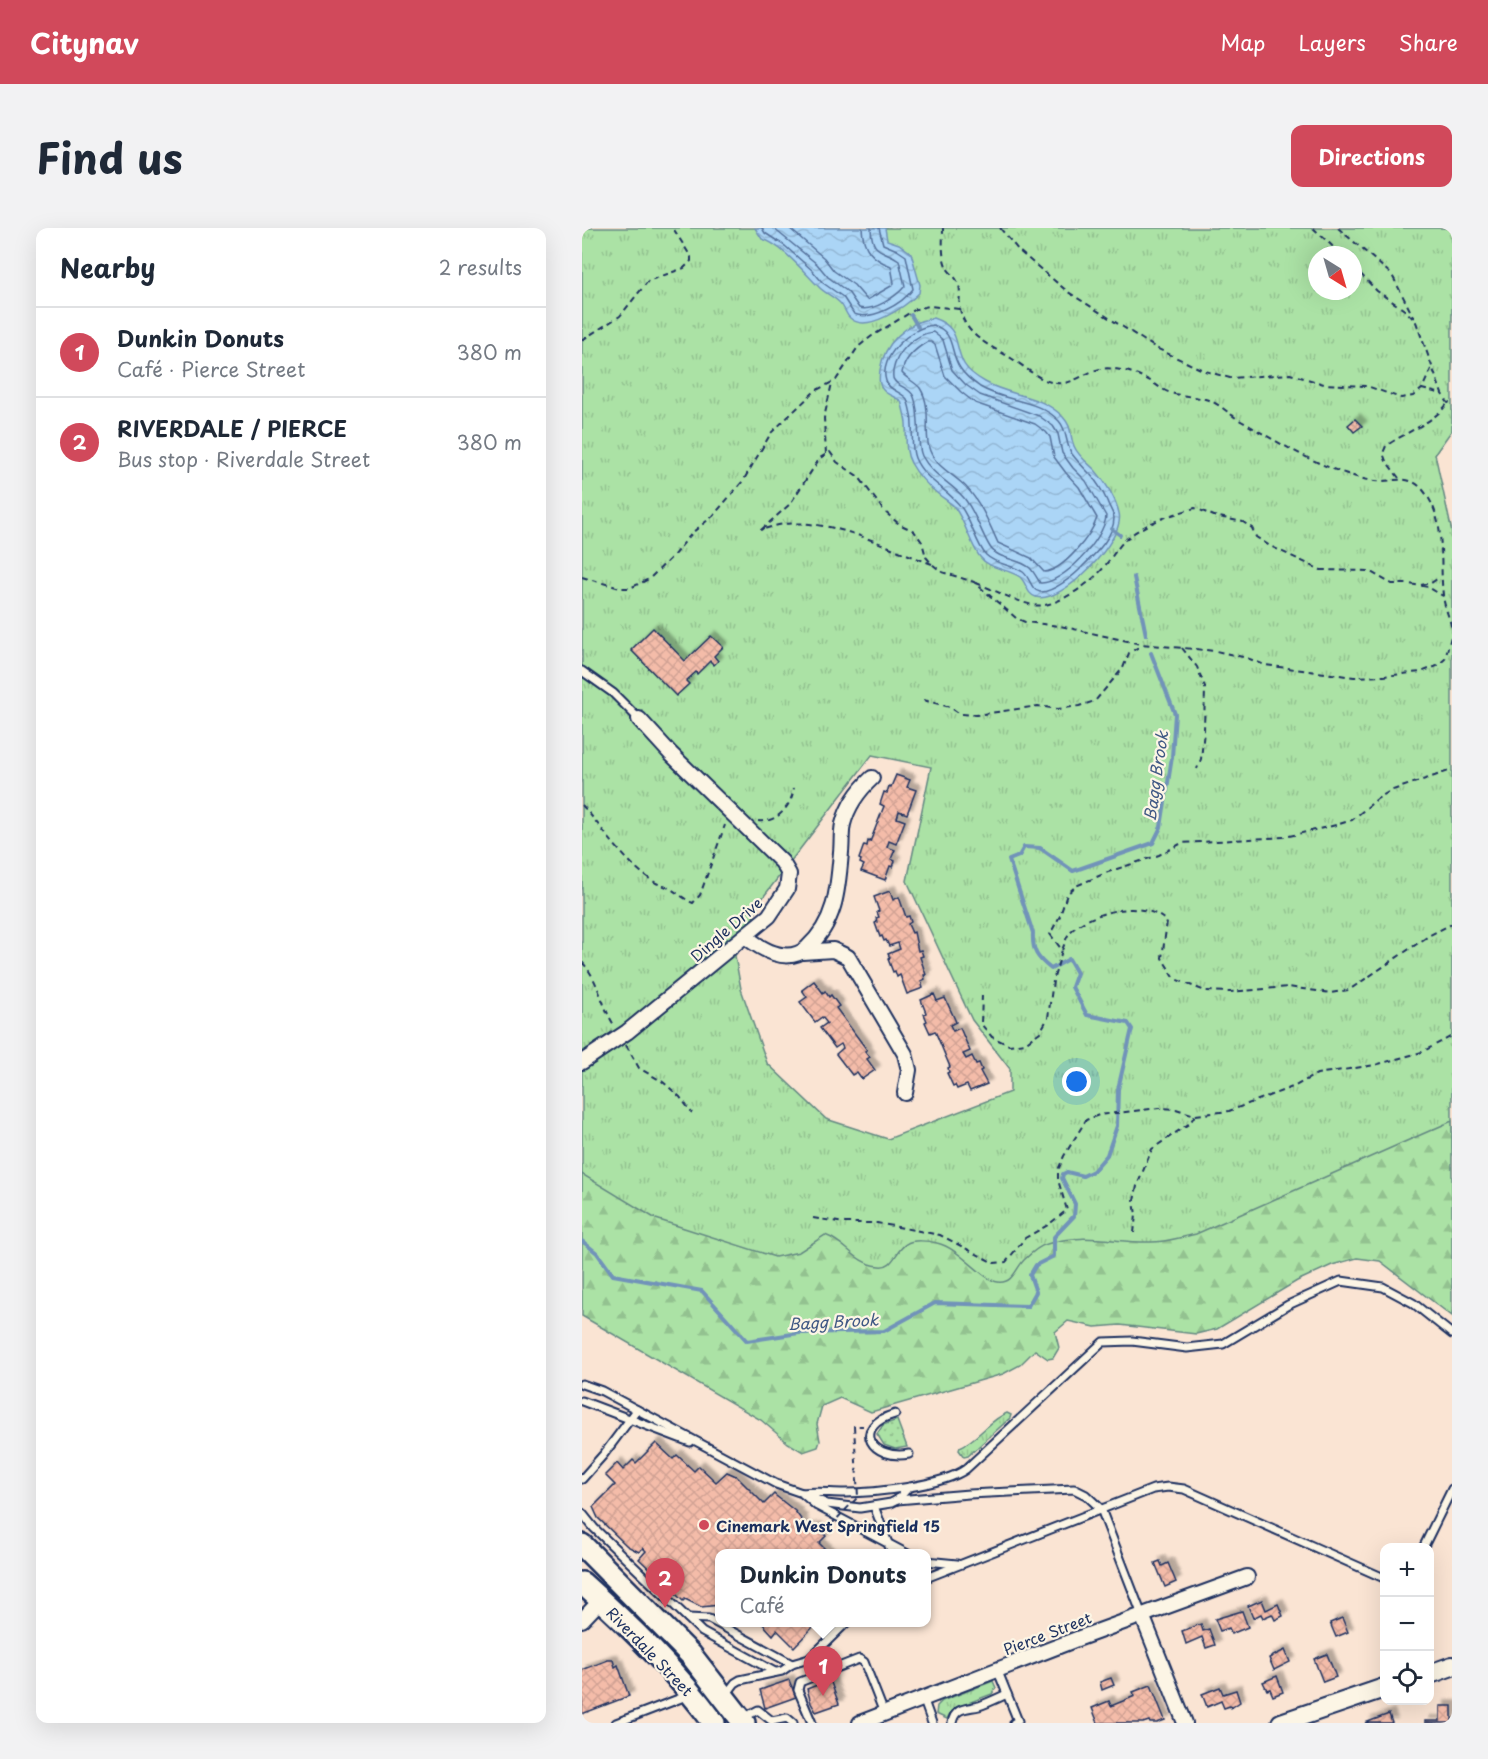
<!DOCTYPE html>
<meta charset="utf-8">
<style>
:root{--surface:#fff;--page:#f2f2f3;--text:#1f2937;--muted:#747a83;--line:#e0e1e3;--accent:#d1495b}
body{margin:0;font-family:"Playpen Sans",sans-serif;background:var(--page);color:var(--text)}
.controls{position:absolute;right:18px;bottom:18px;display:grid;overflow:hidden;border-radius:12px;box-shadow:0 6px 24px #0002}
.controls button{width:54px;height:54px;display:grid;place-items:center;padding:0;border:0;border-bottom:2px solid var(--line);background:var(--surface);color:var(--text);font:30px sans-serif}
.compass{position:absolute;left:726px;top:18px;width:54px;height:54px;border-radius:50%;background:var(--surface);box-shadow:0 6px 24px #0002;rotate:143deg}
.you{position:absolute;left:495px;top:854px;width:21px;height:21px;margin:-15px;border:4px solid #fff;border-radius:50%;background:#1a73e8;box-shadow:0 0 0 9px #1a73e833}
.badge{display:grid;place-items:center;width:39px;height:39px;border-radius:50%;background:var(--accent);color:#fff;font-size:20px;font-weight:700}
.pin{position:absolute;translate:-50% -50px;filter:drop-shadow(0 2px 3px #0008)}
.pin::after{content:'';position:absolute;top:32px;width:21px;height:18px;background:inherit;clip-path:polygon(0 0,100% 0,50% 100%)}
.popup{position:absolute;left:133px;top:1321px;width:216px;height:78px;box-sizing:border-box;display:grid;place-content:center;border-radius:12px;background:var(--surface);filter:drop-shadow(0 2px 4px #0005);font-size:20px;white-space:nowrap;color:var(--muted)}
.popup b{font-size:22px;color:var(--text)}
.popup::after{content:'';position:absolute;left:50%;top:100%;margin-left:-12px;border:12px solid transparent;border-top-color:var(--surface)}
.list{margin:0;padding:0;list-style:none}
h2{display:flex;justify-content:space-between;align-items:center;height:78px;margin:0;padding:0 24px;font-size:26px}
h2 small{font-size:20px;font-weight:400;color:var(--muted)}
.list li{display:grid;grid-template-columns:39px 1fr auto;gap:18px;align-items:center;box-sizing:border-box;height:90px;padding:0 24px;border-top:2px solid var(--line)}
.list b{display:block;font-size:22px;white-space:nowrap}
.list p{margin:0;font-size:20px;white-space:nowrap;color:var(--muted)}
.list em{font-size:20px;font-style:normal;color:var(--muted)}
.icon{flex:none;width:33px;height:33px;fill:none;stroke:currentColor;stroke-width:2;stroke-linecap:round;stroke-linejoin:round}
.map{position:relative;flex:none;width:870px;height:1495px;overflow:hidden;border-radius:12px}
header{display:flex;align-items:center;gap:36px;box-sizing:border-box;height:84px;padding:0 30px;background:var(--accent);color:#fff}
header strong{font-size:28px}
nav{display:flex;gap:33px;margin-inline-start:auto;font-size:21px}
.intro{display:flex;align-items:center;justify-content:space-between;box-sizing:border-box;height:144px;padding:0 36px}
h1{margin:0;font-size:42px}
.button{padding:15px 27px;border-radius:12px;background:var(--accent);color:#fff;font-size:21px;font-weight:700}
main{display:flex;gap:36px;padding:0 36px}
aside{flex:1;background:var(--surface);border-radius:12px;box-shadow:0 6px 24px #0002}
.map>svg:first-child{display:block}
</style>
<header>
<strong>Citynav</strong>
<nav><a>Map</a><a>Layers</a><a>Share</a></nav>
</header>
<div class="intro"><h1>Find us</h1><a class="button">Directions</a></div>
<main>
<aside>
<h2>Nearby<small>2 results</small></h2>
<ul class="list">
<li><span class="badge">1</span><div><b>Dunkin Donuts</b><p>Café · Pierce Street</p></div><em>380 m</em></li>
<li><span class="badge">2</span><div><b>RIVERDALE / PIERCE</b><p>Bus stop · Riverdale Street</p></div><em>380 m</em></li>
</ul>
</aside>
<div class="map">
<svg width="870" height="1495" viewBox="0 0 870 1495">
<defs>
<pattern id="grass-tufts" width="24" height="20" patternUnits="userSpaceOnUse" patternTransform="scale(1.5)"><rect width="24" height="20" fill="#abe2a5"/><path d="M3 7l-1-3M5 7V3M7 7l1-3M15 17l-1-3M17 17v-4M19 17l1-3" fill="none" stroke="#93c290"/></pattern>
<pattern id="forest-firs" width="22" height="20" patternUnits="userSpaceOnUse" patternTransform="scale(1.5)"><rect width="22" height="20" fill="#abe2a5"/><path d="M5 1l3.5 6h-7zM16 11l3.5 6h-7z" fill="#93c290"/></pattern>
<pattern id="garden-dots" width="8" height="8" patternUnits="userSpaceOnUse" patternTransform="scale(1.5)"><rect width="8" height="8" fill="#abe2a5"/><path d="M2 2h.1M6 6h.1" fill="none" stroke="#93c290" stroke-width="1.8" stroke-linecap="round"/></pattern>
<pattern id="water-waves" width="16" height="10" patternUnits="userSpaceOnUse" patternTransform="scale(1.5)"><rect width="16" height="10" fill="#abd5f6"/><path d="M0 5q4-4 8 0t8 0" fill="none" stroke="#93b7d5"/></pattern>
<pattern id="building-cross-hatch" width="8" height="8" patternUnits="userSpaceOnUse" patternTransform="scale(1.5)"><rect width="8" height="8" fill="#f4bca9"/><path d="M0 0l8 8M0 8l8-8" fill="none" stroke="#d1a294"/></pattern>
<filter id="shadow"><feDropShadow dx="5" dy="-5" stdDeviation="1.5" flood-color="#0004"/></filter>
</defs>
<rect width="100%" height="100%" fill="#fae4d3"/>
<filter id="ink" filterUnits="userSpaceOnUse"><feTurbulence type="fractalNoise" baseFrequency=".0167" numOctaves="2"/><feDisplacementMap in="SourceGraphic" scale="12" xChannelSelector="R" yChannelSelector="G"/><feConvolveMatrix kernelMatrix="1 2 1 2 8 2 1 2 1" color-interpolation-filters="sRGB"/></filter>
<g filter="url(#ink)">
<g fill="url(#grass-tufts)" stroke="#638882" stroke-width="1.5" fill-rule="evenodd">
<path d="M0,0H870V202L853,226L870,304V920L593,1053L312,1061L0,982ZM735,27H771V63H735ZM290,527L349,539L325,653L390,792L428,841V864L306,911L244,891L185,835L159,761L153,728L179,672Z"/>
<path d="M425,1185L429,1187L428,1190L386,1228L382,1229L377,1222L378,1219C397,1211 408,1191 425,1185Z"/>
<path d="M411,1453L414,1460L410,1466L373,1480L369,1483L365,1491L354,1486L355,1478L360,1473Z"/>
</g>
<path fill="url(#forest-firs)" stroke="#638882" stroke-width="1.5" d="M870,893V1088L798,1033L775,1030L750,1037L715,1053L635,1101L614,1106L538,1097L513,1099L486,1093L473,1104L477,1120L471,1130L466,1131L453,1122L438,1137L421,1146L289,1184L258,1170L240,1178L235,1196L238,1213L236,1219L221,1224L206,1215L179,1192L0,1088V946L74,991L193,1029L217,1024L243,1007C266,1015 271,1035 297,1038C312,1040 313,1023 324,1016C331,1011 347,1013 355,1015C378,1020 400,1052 416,1054C431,1056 434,1040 442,1032C448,1026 457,1018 465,1016C500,1004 534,1015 569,1014C584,1014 600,1009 614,1006Z"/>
<path fill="url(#garden-dots)" stroke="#638882" stroke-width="1.5" d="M315,1192L325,1219L313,1221L302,1217L295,1206L301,1197Z"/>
<g fill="url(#water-waves)" stroke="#7193b9" stroke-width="1.5">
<path d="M173,0H303L305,12L317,16L329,25L338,57L337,65C324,78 285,106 268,90C263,86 263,79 258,75C251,68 242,65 236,58C223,45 198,15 180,11Z"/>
<path d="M351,90C380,100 371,116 382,136C386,143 396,150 403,154C427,168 461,167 481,189C491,200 487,206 492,218C496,228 506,235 513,242C523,253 534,271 537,285C544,311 480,377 454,369C444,366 445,355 438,349C425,340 408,342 398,329C388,316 384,295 373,280C368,274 362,271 356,266C346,258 335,246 329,235C322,223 325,208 324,195C323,187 321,180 319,173C315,170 307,167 303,164C296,158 297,150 298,142C302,115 325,94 351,90Z"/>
</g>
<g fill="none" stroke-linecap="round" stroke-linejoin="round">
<g stroke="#55719b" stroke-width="1.5">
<path d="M180,0L183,5L203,18L230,42L241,55L261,69L272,86C290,93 320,76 331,61L324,28L315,22L301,16L297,0"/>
<path d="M191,0L235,36L246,49L266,64L277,80C291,84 314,69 323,58L317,32C301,20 290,28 289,0"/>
<path d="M207,0L242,30L252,43L272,57L285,72L311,57L312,55L309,38C290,31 281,21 280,0"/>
<path d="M351,97C374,104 367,124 378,140C383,148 391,154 398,159C422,174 457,171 477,193C486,203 483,216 490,226C496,234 502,240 508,246C515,254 521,264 525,273C527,279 531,284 532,290C532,309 512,327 500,339C493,347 470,365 458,364C449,363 448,349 441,344C429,336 414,337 404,327C394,316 389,292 379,279C366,261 342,252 333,230C329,220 331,208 330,198C330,189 328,180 325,171C320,164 306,162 304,153C296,129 329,99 351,97Z"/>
<path d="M351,104L361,112L370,142L384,157L398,167L457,188L471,198L476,206L480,225L491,240L504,253L524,288C523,310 480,357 458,355C455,350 452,344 448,340C437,330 416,332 408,319C398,303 394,285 382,270C369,255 350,247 340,228C334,216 339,187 332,169C328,159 317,160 312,152C310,150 311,146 311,143C314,125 332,106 351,104Z"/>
<path d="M345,114H349L353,117L363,148L379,164L393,175L453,196L464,204L468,209L472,229L484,245L497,259L515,290C509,308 481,343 462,344L449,330L416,315C407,295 399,275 384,259C373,247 355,240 348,223C341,207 351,180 338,160C333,154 325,151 320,145C322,131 333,121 345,114Z"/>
</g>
<g stroke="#7193b9" stroke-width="4">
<path d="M329,87L336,99"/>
<path d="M530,301L538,307"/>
<path d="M552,349L564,407"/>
<path d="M0,1013L15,1025L31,1047L120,1063L165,1113L217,1105L302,1103L353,1075L446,1078L454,1064L448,1047L454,1037L472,1028V1009L492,988L493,976L480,950L481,946L485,944L501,948L511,943L525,927L535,898L536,861L550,801L546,795L505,787L490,759L495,745L487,731L469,741C455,730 450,723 451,705L427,632L437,628L442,619L458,620L491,643L571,615L579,599L590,529L593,486L569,425"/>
</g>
</g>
<g fill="url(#building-cross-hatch)" stroke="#1b2f5e" stroke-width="1.5" filter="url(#shadow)">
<path d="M773,191L780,198L772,204L766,197Z"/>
<path d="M71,400L103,433L129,408L141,419L132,428L136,433L132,437L128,433L115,446L114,444L104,453L107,456L94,468L49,422Z"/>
<path d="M314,547L328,552L325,559L334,562L325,586L317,583L315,590L323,593L314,616L307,613L305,619L313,622L309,631L313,633L311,639L308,638L303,652L279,643L282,637L278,635L279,632L277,631L282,617L285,618L286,613L288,614L302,578L298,576L302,564L305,565L307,558L309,559Z"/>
<path d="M308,663L311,672L317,669L324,689L327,688L329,694L326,696L330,705L332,704L336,723L339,722L341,728L338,729L344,747H342L343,751L339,753L341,760L325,766L318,747L315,749L313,743L311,744L306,731L308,730L306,726L318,721L316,715L307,718L304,712L302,713L300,708L298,709L293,695L295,694L294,690L297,689L295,684L297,683L292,669Z"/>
<path d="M232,753L241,765L243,763L247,769L249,767L257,778L254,780L285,822L283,823L288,829L285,831L293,842L280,851L275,844L270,847L254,826L261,820L259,816L253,820L238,800L245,795L240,789L233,794L218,774L225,769L220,762Z"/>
<path d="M352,766L355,773L363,770L374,794L368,797L371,803L378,800L388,823L381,826L384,831L390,828L394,836L397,835L400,842L398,843L405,856L388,863L385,857L375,861L373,857L371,858L365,845L367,844L366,840L368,839L353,803L348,805L343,794L345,793L342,786L344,785L339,772Z"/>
<path d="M74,1215L91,1231L95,1227L112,1243L117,1238L134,1254L145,1244L154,1248L182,1276L192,1266L194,1268L213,1283L221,1294L219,1296L224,1301L234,1299L244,1308L237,1315L248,1326H138V1377L119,1379L103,1371L101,1373L57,1331L64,1323L61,1320L57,1324L45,1318L16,1290L11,1279L33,1257L23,1247L35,1235L41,1242L51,1232L54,1235Z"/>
<path d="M578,1333L580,1338L586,1335L594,1354L583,1359L573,1335Z"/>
<path d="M680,1372L684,1382L696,1376L701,1388L693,1392L690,1386L681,1390L679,1386L671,1390L666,1378Z"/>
<path d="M660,1383L666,1399L649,1406L647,1400L638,1403L633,1391Z"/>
<path d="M760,1390L766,1404L754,1409L748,1395Z"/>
<path d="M179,1394H243L236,1402L232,1398L212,1419L195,1402L191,1407Z"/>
<path d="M619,1396L621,1403L627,1401L633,1417L624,1420L620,1409L604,1416L600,1403Z"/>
<path d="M703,1422L708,1434L692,1442L687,1430Z"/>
<path d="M745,1426L754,1449L741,1454L732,1431Z"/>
<path d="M26,1432H31L33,1439L36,1437L47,1468L0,1486V1442Z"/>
<path d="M695,1448L701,1464L691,1468L688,1461L685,1462L681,1454Z"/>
<path d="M529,1450L532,1457L520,1462L518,1454Z"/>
<path d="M207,1452L214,1469L183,1480L178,1462Z"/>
<path d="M248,1452L257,1476L234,1484L229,1475L225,1461Z"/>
<path d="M569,1457L583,1492L575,1495H568L567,1493L561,1495H516L510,1480L527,1473L529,1478L553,1468L551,1464Z"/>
<path d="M638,1459L641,1466L654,1462L658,1474L649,1480L648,1478L642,1480L639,1473L625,1479L620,1466Z"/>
<path d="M858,1478H870V1495H843V1493H858Z"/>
<path d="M807,1486L810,1495H783Z"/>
</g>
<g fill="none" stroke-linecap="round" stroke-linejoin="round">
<defs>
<g id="service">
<path d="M0,443L31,465L57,491"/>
<path d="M0,1156L20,1163L194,1256L220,1265L235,1278L326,1326"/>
<path d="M0,1173L108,1214"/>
<path d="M313,1186C267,1199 291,1233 327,1226"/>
<path d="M0,1251L22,1226L55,1182"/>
<path d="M327,1259L315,1272L309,1275L278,1280L245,1276L220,1265C234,1263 248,1265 262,1265C291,1265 361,1258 384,1241L521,1114L550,1113L605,1120L641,1116L706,1077L759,1053L801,1059L831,1075L870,1106"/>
<path d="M315,1272L387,1266L492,1261L504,1267L519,1281L560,1387"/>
<path d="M292,1278L310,1326"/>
<path d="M0,1285L12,1300L120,1404L193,1444"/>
<path d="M841,1320L870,1261"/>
<path d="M344,1333L375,1336"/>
<path d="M344,1350L571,1261L586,1259L602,1261L802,1350"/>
<path d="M106,1390L127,1391L210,1436"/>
<path d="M415,1441L436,1493L432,1495"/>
<path d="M144,1467L153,1455L158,1452L200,1443L210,1436L227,1431L265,1394"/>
<path d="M341,1470L350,1495"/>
<path d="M161,1490L176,1482L190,1493L205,1490L211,1495"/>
<path d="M34,1495L107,1467"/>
<path d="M230,1495L216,1462L218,1454L277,1431L282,1434L302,1485"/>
<path d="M370,1495C373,1479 384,1481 397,1478C406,1475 416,1470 425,1466"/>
</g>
<g id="minor">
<path d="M163,708C179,721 205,737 225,720C254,694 256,661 259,624C260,615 259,605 261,596C266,577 276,563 290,550"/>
<path d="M220,724L251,722L266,729L323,826L327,842L323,865"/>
<path d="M0,834L45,804L187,688L205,661L207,646L200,634L89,526L57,491"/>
<path d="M560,1387L603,1495"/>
<path d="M0,1392L19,1372"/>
<path d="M278,1495L495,1411L665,1349"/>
</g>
<g id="secondary">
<path d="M848,1446L870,1438"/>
<path d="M699,1495L802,1460"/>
</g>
<g id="primary">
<path d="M0,1317L109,1427L162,1495"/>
<path d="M0,1355C48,1398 94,1443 132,1495"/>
</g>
</defs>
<use href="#service" stroke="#1b2f5e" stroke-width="11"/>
<use href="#minor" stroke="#1b2f5e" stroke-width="18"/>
<use href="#secondary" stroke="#1b2f5e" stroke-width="22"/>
<use href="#primary" stroke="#1b2f5e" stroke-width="26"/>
<g stroke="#1b2f5e" stroke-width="2" stroke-dasharray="6 4.5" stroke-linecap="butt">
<path d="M361,0C361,13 359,28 365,40C368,45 374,49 376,55C380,63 376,73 378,81C384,111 413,119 435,134C448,143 460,154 475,155C491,157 503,144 518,141C533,138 557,146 570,154C576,158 582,163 589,165C602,169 616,168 629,173C640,178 648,187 659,193C690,211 722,230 756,243C766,246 776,250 786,252C806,257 825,243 841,262C865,291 857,333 861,367C862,379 868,390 870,402"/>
<path d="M418,0L437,23L486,64L574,120L623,143L648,150L708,146L742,156L785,158L819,170L831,168L840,161"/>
<path d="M731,0L760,27"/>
<path d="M756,0L810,47L832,90"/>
<path d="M771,38L795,63L824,83L834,94L860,166L866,175L870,173"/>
<path d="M0,112L38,88L66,53L102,40L109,33V29L91,0"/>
<path d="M849,141L840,161L860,166"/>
<path d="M244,226L242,190L250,155"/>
<path d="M817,250L804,233L801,225L804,218C825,203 850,196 866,175"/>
<path d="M350,336C303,319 253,291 202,296C194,297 186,300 179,302L208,276L238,230L248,224L255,234L277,249L302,283L317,296L332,303L340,314L344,329L350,336L360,344L392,354L434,390L443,394L478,398L559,416L634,423L665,430L683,437L772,449L802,448L839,444L855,438L863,431L870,405"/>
<path d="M0,349L38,360H48L67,351L91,328L111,304L131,288L161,253L189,205L233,163L254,152L276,119L290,108L334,81L347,78L378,81"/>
<path d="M394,355C413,362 432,373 451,377C471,382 510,355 522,339C531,328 537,316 549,307C567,294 591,286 613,280L632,288L661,294L670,300L674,309L688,318L739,342L787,343L810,356H828L846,359L861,368"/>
<path d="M839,357L849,355L858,349"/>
<path d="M600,420L615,439L623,459L622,503L619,531L615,541"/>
<path d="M341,472L368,479L378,486L394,487L456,478L476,481L497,478L513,473L541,440L547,425L560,417"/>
<path d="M0,577C23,603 44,637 74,655C78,657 83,658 87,660C96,665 102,671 111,675L118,667L143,597"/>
<path d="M176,593C196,595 209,578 212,560"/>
<path d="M480,722C483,716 484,709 488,704C510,683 562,670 585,694L580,730L593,751L623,763L648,764L706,759L749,765L767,762L848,707L870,696"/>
<path d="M0,734C17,752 19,777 32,797"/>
<path d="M400,767L399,796L410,809L427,817L443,815L458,804L466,790L471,753L480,722L468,706L478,688L485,666L494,658L526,644L577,627L600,615L703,609L754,597L770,592L795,571L808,563L870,542"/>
<path d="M44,817L57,840L81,854L98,869L110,885"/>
<path d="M231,990L263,995H295L358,1007L412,1035L424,1034L443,1010L466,997L485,982L476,952V942L482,928L504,892L517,887L577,880L594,881L613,887L647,883L713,858L735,846L793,837L840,824L870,808"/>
<path d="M552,1005L554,987L552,973L555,958L570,921L608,895L613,887"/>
</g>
<use href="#service" stroke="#fcf5e5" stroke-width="7"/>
<use href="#minor" stroke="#fcf5e5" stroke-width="14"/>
<use href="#secondary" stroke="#fcf5e5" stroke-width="18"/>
<use href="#primary" stroke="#fcf5e5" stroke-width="21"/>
<path stroke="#1b2f5e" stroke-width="2" stroke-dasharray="6 4.5" stroke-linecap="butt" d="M241,1305L276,1269L272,1198H281"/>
</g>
</g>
<circle fill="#d1495b" stroke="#fcf5e5" stroke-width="2" cx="122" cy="1297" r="6"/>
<g text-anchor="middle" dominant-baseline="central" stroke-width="4.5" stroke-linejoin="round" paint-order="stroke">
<g font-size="15" fill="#1b2f5e" stroke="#fcf5e5">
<text transform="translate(144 701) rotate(-41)">Dingle Drive</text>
<text transform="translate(465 1405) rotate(-21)">Pierce Street</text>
<text transform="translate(68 1423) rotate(46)">Riverdale Street</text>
</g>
<g font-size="15" font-weight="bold" fill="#1b2f5e" stroke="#fcf5e5" text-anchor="start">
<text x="134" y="1297">Cinemark West Springfield 15</text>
</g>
<g font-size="16" font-style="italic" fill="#3f5884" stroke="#fcf5e5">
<text transform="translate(573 548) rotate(-82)">Bagg Brook</text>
<text transform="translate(251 1093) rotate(-3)">Bagg Brook</text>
</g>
</g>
</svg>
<div class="controls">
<button>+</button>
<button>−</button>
<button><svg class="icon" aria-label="locate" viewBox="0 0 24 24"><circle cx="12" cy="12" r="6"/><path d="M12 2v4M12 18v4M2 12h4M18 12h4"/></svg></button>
</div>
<svg class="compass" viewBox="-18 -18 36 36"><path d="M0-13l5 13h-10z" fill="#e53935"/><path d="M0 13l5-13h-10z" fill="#747a83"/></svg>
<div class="you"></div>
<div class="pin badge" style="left:241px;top:1468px">1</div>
<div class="popup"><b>Dunkin Donuts</b>Café</div>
<div class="pin badge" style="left:83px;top:1380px">2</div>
</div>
</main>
